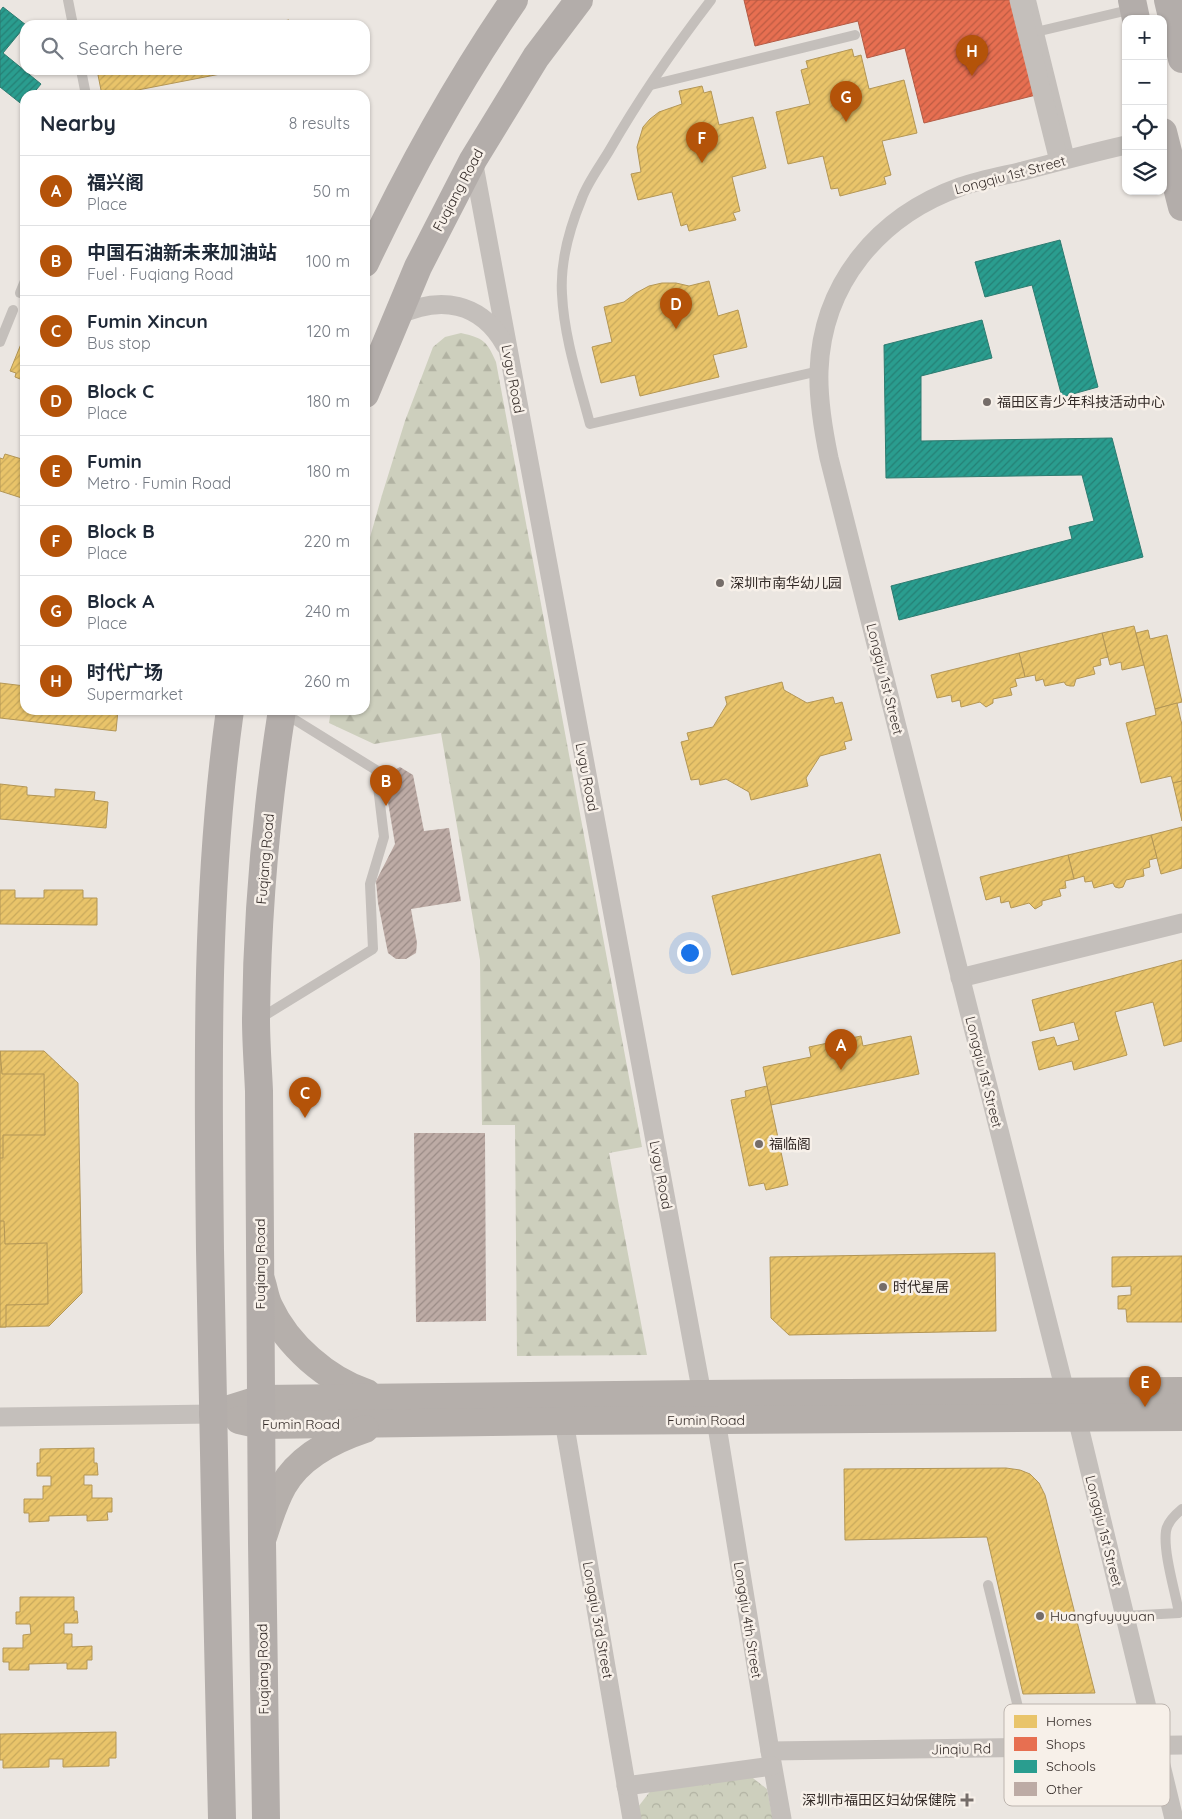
<!DOCTYPE html>
<meta charset="utf-8">
<style>
:root{--surface:#fff;--page:#f2f2f3;--text:#1f2937;--muted:#747a83;--line:#e0e1e3;--accent:#b45309}
body{margin:0;font-family:Quicksand,"Noto Sans SC",sans-serif;background:var(--page);color:var(--text)}
.controls{position:absolute;right:15px;top:15px;display:grid;overflow:hidden;border-radius:10px;box-shadow:0 1px 4px #0004}
.controls button{width:45px;height:45px;display:grid;place-items:center;padding:0;border:0;border-bottom:1px solid var(--line);background:var(--surface);color:var(--text);font:25px sans-serif}
.you{position:absolute;left:689px;top:952px;width:18px;height:18px;margin:-12px;border:4px solid #fff;border-radius:50%;background:#1a73e8;box-shadow:0 0 0 8px #1a73e833}
.badge{display:grid;place-items:center;width:32px;height:32px;border-radius:50%;background:var(--accent);color:#fff;font-size:16px;font-weight:700}
.pin{position:absolute;translate:-50% -41px;filter:drop-shadow(0 1px 2px #0008)}
.pin::after{content:'';position:absolute;top:26px;width:18px;height:15px;background:inherit;clip-path:polygon(0 0,100% 0,50% 100%)}
.list{margin:0;padding:0;list-style:none}
h2{display:flex;justify-content:space-between;align-items:center;height:65px;margin:0;padding:0 20px;font-size:21px}
h2 small{font-size:16px;font-weight:400;color:var(--muted)}
.list li{display:grid;grid-template-columns:32px 1fr auto;gap:15px;align-items:center;box-sizing:border-box;height:70px;padding:0 20px;border-top:1px solid var(--line)}
.list b{display:block;font-size:19px;white-space:nowrap}
.list p{margin:0;font-size:16px;white-space:nowrap;color:var(--muted)}
.list em{font-size:16px;font-style:normal;color:var(--muted)}
.icon{flex:none;width:28px;height:28px;fill:none;stroke:currentColor;stroke-width:2;stroke-linecap:round;stroke-linejoin:round}
.map{position:relative;flex:none;width:1182px;height:1819px;overflow:hidden}
.search{position:absolute;background:var(--surface);box-shadow:0 1px 4px #0004;left:20px;top:20px;width:350px;height:55px;display:flex;align-items:center;gap:12px;box-sizing:border-box;padding:0 18px;border-radius:15px;color:var(--muted);font-size:19px}
.panel{position:absolute;background:var(--surface);box-shadow:0 1px 4px #0004;left:20px;top:90px;width:350px;height:625px;border-radius:15px}
.map>svg:first-child{display:block}
</style>
<div class="map">
<svg width="1182" height="1819" viewBox="0 0 1182 1819">
<defs>
<pattern id="forest-firs" width="22" height="20" patternUnits="userSpaceOnUse" patternTransform="scale(1.25)"><rect width="22" height="20" fill="#cdcfbd"/><path d="M5 1l3.5 6h-7zM16 11l3.5 6h-7z" fill="#b1b2a2"/></pattern>
<pattern id="park-crowns" width="20" height="18" patternUnits="userSpaceOnUse" patternTransform="scale(1.25)"><rect width="20" height="18" fill="#cdcfbd"/><path d="M2 6a3 3 0 1 1 6 0M12 15a3 3 0 1 1 6 0" fill="none" stroke="#b1b2a2"/></pattern>
<pattern id="homes-hatch" width="6" height="6" patternUnits="userSpaceOnUse" patternTransform="scale(1.25)"><rect width="6" height="6" fill="#e9c46a"/><path d="M-1 1l2-2M0 6l6-6M5 7l2-2" fill="none" stroke="#c8a95c"/></pattern>
<pattern id="shops-hatch" width="6" height="6" patternUnits="userSpaceOnUse" patternTransform="scale(1.25)"><rect width="6" height="6" fill="#e76f51"/><path d="M-1 1l2-2M0 6l6-6M5 7l2-2" fill="none" stroke="#bc5b43"/></pattern>
<pattern id="schools-hatch" width="6" height="6" patternUnits="userSpaceOnUse" patternTransform="scale(1.25)"><rect width="6" height="6" fill="#2a9d8f"/><path d="M-1 1l2-2M0 6l6-6M5 7l2-2" fill="none" stroke="#258075"/></pattern>
<pattern id="building-hatch" width="6" height="6" patternUnits="userSpaceOnUse" patternTransform="scale(1.25)"><rect width="6" height="6" fill="#bdaba5"/><path d="M-1 1l2-2M0 6l6-6M5 7l2-2" fill="none" stroke="#9a8b86"/></pattern>
</defs>
<rect width="100%" height="100%" fill="#ebe6e1"/>
<path fill="url(#forest-firs)" d="M461,333C483,338 487,341 496,362L642,1147L609,1153L647,1355L517,1356L515,1125H482L480,960L441,733L374,744L329,723L331,710H365V555L382,495L405,421L433,347L445,337Z"/>
<path fill="url(#park-crowns)" d="M749,1775L767,1789L773,1819H641L638,1807L652,1789Z"/>
<g fill="url(#homes-hatch)" stroke="#b39656">
<path d="M289,20L290,25H262Z"/>
<path d="M852,49L854,57L861,55L869,89L904,80L917,133L882,141L891,175L884,177L886,184L840,196L838,188L831,189L823,156L788,164L776,112L810,104L801,70L808,68L806,61Z"/>
<path d="M97,70H241L112,95H102Z"/>
<path d="M702,86L704,93L711,91L719,125L753,117L766,168L732,177L740,211L733,213L736,220L689,231L687,224L681,226L672,192L638,200L631,174L641,172L637,147L643,127L650,119L659,112L682,104L679,91Z"/>
<path d="M709,281L718,316L738,310L747,347L713,355L719,377L640,396L635,375L601,383L592,347L612,342L604,307L624,302L636,293L649,286L662,283H676L689,286Z"/>
<path d="M21,344L25,346V381L15,377L16,373L10,371Z"/>
<path d="M5,454L25,460V499L0,491V458L3,459Z"/>
<path d="M1134,626L1144,665L1122,670L1121,662L1110,665L1102,633Z"/>
<path d="M1148,630L1150,639L1167,635L1182,702L1155,709L1136,633Z"/>
<path d="M1102,633L1108,657L1100,659L1101,665L1093,667L1095,674L1076,679L1074,686H1070L1066,685L1064,682L1045,686L1043,679L1036,681L1035,675L1025,677L1019,653Z"/>
<path d="M1019,653L1025,677L1015,679L1017,686L1010,688L1012,695L993,699V703L986,707L980,702L961,707L960,700L952,702L951,695L937,698L931,675Z"/>
<path d="M782,682L784,690L807,703L833,697L835,704L842,702L852,740L844,742L846,749L820,756L806,778L808,786L751,800L749,792L726,779L700,785L699,779L691,780L681,742L689,740L687,733L713,727L727,704L725,697Z"/>
<path d="M0,683L25,686V710H118L116,731L0,718Z"/>
<path d="M1177,703L1182,725V781L1173,783L1171,776L1141,783L1126,723L1156,715L1155,709Z"/>
<path d="M1182,781V821L1173,783Z"/>
<path d="M0,784L27,787V795L55,797V789L95,792L94,800L108,802L106,828L0,819Z"/>
<path d="M1182,827V868L1161,874L1151,835Z"/>
<path d="M1151,835L1157,858L1149,860L1150,867L1143,869L1144,876L1126,880L1123,887L1119,888L1115,887L1113,883L1094,888L1092,881L1085,882L1084,876L1074,879L1068,855Z"/>
<path d="M880,854L900,933L732,975L712,896Z"/>
<path d="M1068,855L1074,879L1065,881L1066,888L1059,889L1061,896L1042,901V905L1035,909L1029,903L1011,908L1009,901L1001,903L1000,896L986,900L980,877Z"/>
<path d="M0,890H15V898H44V890H83V898H97V925L0,924Z"/>
<path d="M1182,960V1041L1164,1046L1153,1002L1115,1012L1127,1055L1074,1070L1072,1061L1039,1070L1032,1042L1054,1037L1057,1046L1079,1040L1074,1022L1040,1031L1032,1000Z"/>
<path d="M861,1036L863,1046L911,1036L919,1074L771,1105L763,1067L811,1057L809,1047Z"/>
<path d="M0,1051H44L78,1083L82,1293L49,1326L0,1327Z"/>
<path d="M0,1051L2,1074H44L45,1135H3V1158H0Z"/>
<path d="M767,1086L788,1185L766,1190L764,1183L749,1186L731,1100L746,1097L745,1091Z"/>
<path d="M0,1221H4L5,1244L47,1243L48,1304L6,1305V1327H0Z"/>
<path d="M995,1253L996,1331L789,1335L771,1318L770,1257Z"/>
<path d="M1182,1256V1322H1127L1126,1309H1118V1296L1131,1295V1286L1112,1287V1257Z"/>
<path d="M94,1448V1463H97L98,1475H84V1485H92V1498H112V1512H107L108,1520L87,1521V1515L49,1516V1521L29,1522V1513H24V1499H43V1486H51V1476H37V1463H40V1449Z"/>
<path d="M1006,1468L1020,1470L1030,1474L1039,1483L1045,1495L1095,1693L1023,1694L987,1537L845,1540L844,1469Z"/>
<path d="M20,1597H74V1611H77L78,1623H64V1634H72V1647L92,1646V1660H87V1669H67V1663L29,1664V1670H9V1662H3V1648H23V1635L31,1634L30,1624H16V1612H20Z"/>
<path d="M116,1732V1758H109V1766L63,1767V1759H49V1767L3,1768V1760H0V1734Z"/>
</g>
<path fill="url(#shops-hatch)" stroke="#b25b45" d="M744,0H1012L1036,95L924,123L905,48L867,58L858,21L755,46Z"/>
<g fill="url(#schools-hatch)" stroke="#2d7b70">
<path d="M3,7L26,25L3,53L41,84L32,95H25L24,106L0,87V11Z"/>
<path d="M1060,240L1098,387L1062,397L1032,285L985,297L975,262Z"/>
<path d="M982,320L992,358L921,376V441L1112,438L1143,557L899,620L891,586L1072,539L1069,527L1094,521L1082,475L886,478L884,345Z"/>
</g>
<g fill="url(#building-hatch)">
<path d="M400,767L413,775L424,831L449,828L461,901L411,909L417,943L416,953L406,959H396L388,953L378,903L376,881L395,844L385,784L388,773Z"/>
<path d="M414,1133H485L486,1321L416,1322Z"/>
</g>
<g fill="none" stroke-linecap="round" stroke-linejoin="round">
<g stroke="#c4bfbb" stroke-width="10">
<path d="M68,0L73,25"/>
<path d="M711,0C674,48 639,99 609,151C600,166 588,182 582,198C570,227 560,262 562,294C564,338 579,382 590,424L819,371"/>
<path d="M1031,0L1070,159"/>
<path d="M1040,31L1133,9"/>
<path d="M81,70L86,95"/>
<path d="M651,85L855,35"/>
<path d="M20,293L25,281"/>
<path d="M0,342L13,310"/>
<path d="M259,1019L373,949L370,884L384,837L376,770L284,713"/>
<path d="M988,1585L1028,1748"/>
<path d="M1124,1616L1179,1613C1175,1591 1163,1552 1166,1531C1167,1523 1176,1514 1182,1509"/>
</g>
<g stroke="#c4bfbb" stroke-width="19">
<path d="M1019,0L1059,161"/>
<path d="M473,160L702,1394"/>
<path d="M397,316C440,295 481,302 505,345"/>
<path d="M960,978L1182,923"/>
<path d="M1065,1391L829,458C823,429 818,400 819,371C822,283 879,216 960,187C980,180 1002,176 1023,171C1057,162 1091,153 1126,145"/>
<path d="M0,1417L213,1414"/>
<path d="M1077,1418L1174,1819"/>
<path d="M716,1420L770,1751L782,1819"/>
<path d="M564,1421L632,1819"/>
<path d="M770,1751L1182,1745"/>
<path d="M626,1786L772,1766"/>
</g>
<g stroke="#b5afab" stroke-width="28">
<path d="M261,1280C264,1288 265,1298 269,1306C287,1345 327,1380 367,1393"/>
<path d="M213,1414L261,1399L702,1394L1182,1391"/>
<path d="M239,1420L261,1425L564,1421L1182,1417"/>
<path d="M263,1537C269,1519 274,1502 283,1486C300,1456 335,1439 365,1429"/>
</g>
<g stroke="#b3adaa" stroke-width="28">
<path d="M1132,0L1136,19"/>
<path d="M1168,0L1182,59"/>
<path d="M1163,132L1182,207"/>
<path d="M365,263C408,172 457,83 514,0"/>
<path d="M365,394L418,267L473,160L536,57L579,0"/>
<path d="M222,1819C218,1629 213,1440 210,1250C208,1070 205,889 230,710"/>
<path d="M266,1819L262,1543L259,1091C258,1068 256,1043 256,1019C257,916 266,812 282,710"/>
</g>
</g>
<g fill="#756d69" stroke="#f7f0e9" stroke-width="2">
<circle cx="987" cy="402" r="5"/>
<circle cx="720" cy="583" r="5"/>
<circle cx="759" cy="1144" r="5"/>
<circle cx="883" cy="1287" r="5"/>
<circle cx="1040" cy="1616" r="5"/>
<path d="M964.5 1792.5h5v5h5v5h-5v5h-5v-5h-5v-5h5z"/>
</g>
<g text-anchor="middle" dominant-baseline="central" stroke-width="5" stroke-linejoin="round" paint-order="stroke">
<g font-size="14" fill="#352c29" stroke="#f7f0e9">
<text transform="translate(1010 175) rotate(-15)">Longqiu 1st Street</text>
<text transform="translate(458 190) rotate(-62)">Fuqiang Road</text>
<text transform="translate(513 379) rotate(79)">Lvgu Road</text>
<text transform="translate(885 679) rotate(76)">Longqiu 1st Street</text>
<text transform="translate(587 777) rotate(79)">Lvgu Road</text>
<text transform="translate(265 859) rotate(-85)">Fuqiang Road</text>
<text transform="translate(984 1072) rotate(76)">Longqiu 1st Street</text>
<text transform="translate(661 1175) rotate(79)">Lvgu Road</text>
<text transform="translate(260 1264) rotate(-90)">Fuqiang Road</text>
<text x="706" y="1420">Fumin Road</text>
<text x="301" y="1424">Fumin Road</text>
<text transform="translate(1104 1531) rotate(76)">Longqiu 1st Street</text>
<text transform="translate(598 1620) rotate(80)">Longqiu 3rd Street</text>
<text transform="translate(748 1620) rotate(81)">Longqiu 4th Street</text>
<text transform="translate(263 1669) rotate(-91)">Fuqiang Road</text>
<text transform="translate(961 1749) rotate(-1)">Jinqiu Rd</text>
</g>
<g font-size="14" fill="#352c29" stroke="#f7f0e9" text-anchor="start">
<text x="997" y="402">福田区青少年科技活动中心</text>
<text x="730" y="583">深圳市南华幼儿园</text>
<text x="769" y="1144">福临阁</text>
<text x="893" y="1287">时代星居</text>
<text x="1050" y="1616">Huangfuyuyuan</text>
<text x="956" y="1800" text-anchor="end">深圳市福田区妇幼保健院</text>
</g>
</g>
<rect x="1004" y="1704" width="166" height="102" rx="8" fill="#f7f0e9" stroke="#bdb5af" stroke-width="1"/>
<rect x="1014" y="1715" width="23" height="13" fill="#e9c46a"/>
<rect x="1014" y="1737" width="23" height="14" fill="#e76f51"/>
<rect x="1014" y="1760" width="23" height="13" fill="#2a9d8f"/>
<rect x="1014" y="1782" width="23" height="14" fill="#bdaba5"/>
<g font-size="14" fill="#352c29">
<text x="1046" y="1726">Homes</text>
<text x="1046" y="1749">Shops</text>
<text x="1046" y="1771">Schools</text>
<text x="1046" y="1794">Other</text>
</g>
</svg>
<div class="controls">
<button>+</button>
<button>−</button>
<button><svg class="icon" aria-label="locate" viewBox="0 0 24 24"><circle cx="12" cy="12" r="6"/><path d="M12 2v4M12 18v4M2 12h4M18 12h4"/></svg></button>
<button><svg class="icon" aria-label="layers" viewBox="0 0 24 24"><path d="M12 4l9 5-9 5-9-5zM3 14l9 5 9-5"/></svg></button>
</div>
<div class="you"></div>
<div class="pin badge" style="left:841px;top:1070px">A</div>
<div class="pin badge" style="left:386px;top:806px">B</div>
<div class="pin badge" style="left:305px;top:1118px">C</div>
<div class="pin badge" style="left:676px;top:329px">D</div>
<div class="pin badge" style="left:1145px;top:1407px">E</div>
<div class="pin badge" style="left:702px;top:163px">F</div>
<div class="pin badge" style="left:846px;top:122px">G</div>
<div class="pin badge" style="left:972px;top:76px">H</div>
<div class="search"><svg class="icon" aria-label="search" viewBox="0 0 24 24"><circle cx="10" cy="10" r="6"/><path d="M15 15l6 6"/></svg>Search here</div>
<section class="panel">
<h2>Nearby<small>8 results</small></h2>
<ul class="list">
<li><span class="badge">A</span><div><b>福兴阁</b><p>Place</p></div><em>50 m</em></li>
<li><span class="badge">B</span><div><b>中国石油新未来加油站</b><p>Fuel · Fuqiang Road</p></div><em>100 m</em></li>
<li><span class="badge">C</span><div><b>Fumin Xincun</b><p>Bus stop</p></div><em>120 m</em></li>
<li><span class="badge">D</span><div><b>Block C</b><p>Place</p></div><em>180 m</em></li>
<li><span class="badge">E</span><div><b>Fumin</b><p>Metro · Fumin Road</p></div><em>180 m</em></li>
<li><span class="badge">F</span><div><b>Block B</b><p>Place</p></div><em>220 m</em></li>
<li><span class="badge">G</span><div><b>Block A</b><p>Place</p></div><em>240 m</em></li>
<li><span class="badge">H</span><div><b>时代广场</b><p>Supermarket</p></div><em>260 m</em></li>
</ul>
</section>
</div>
